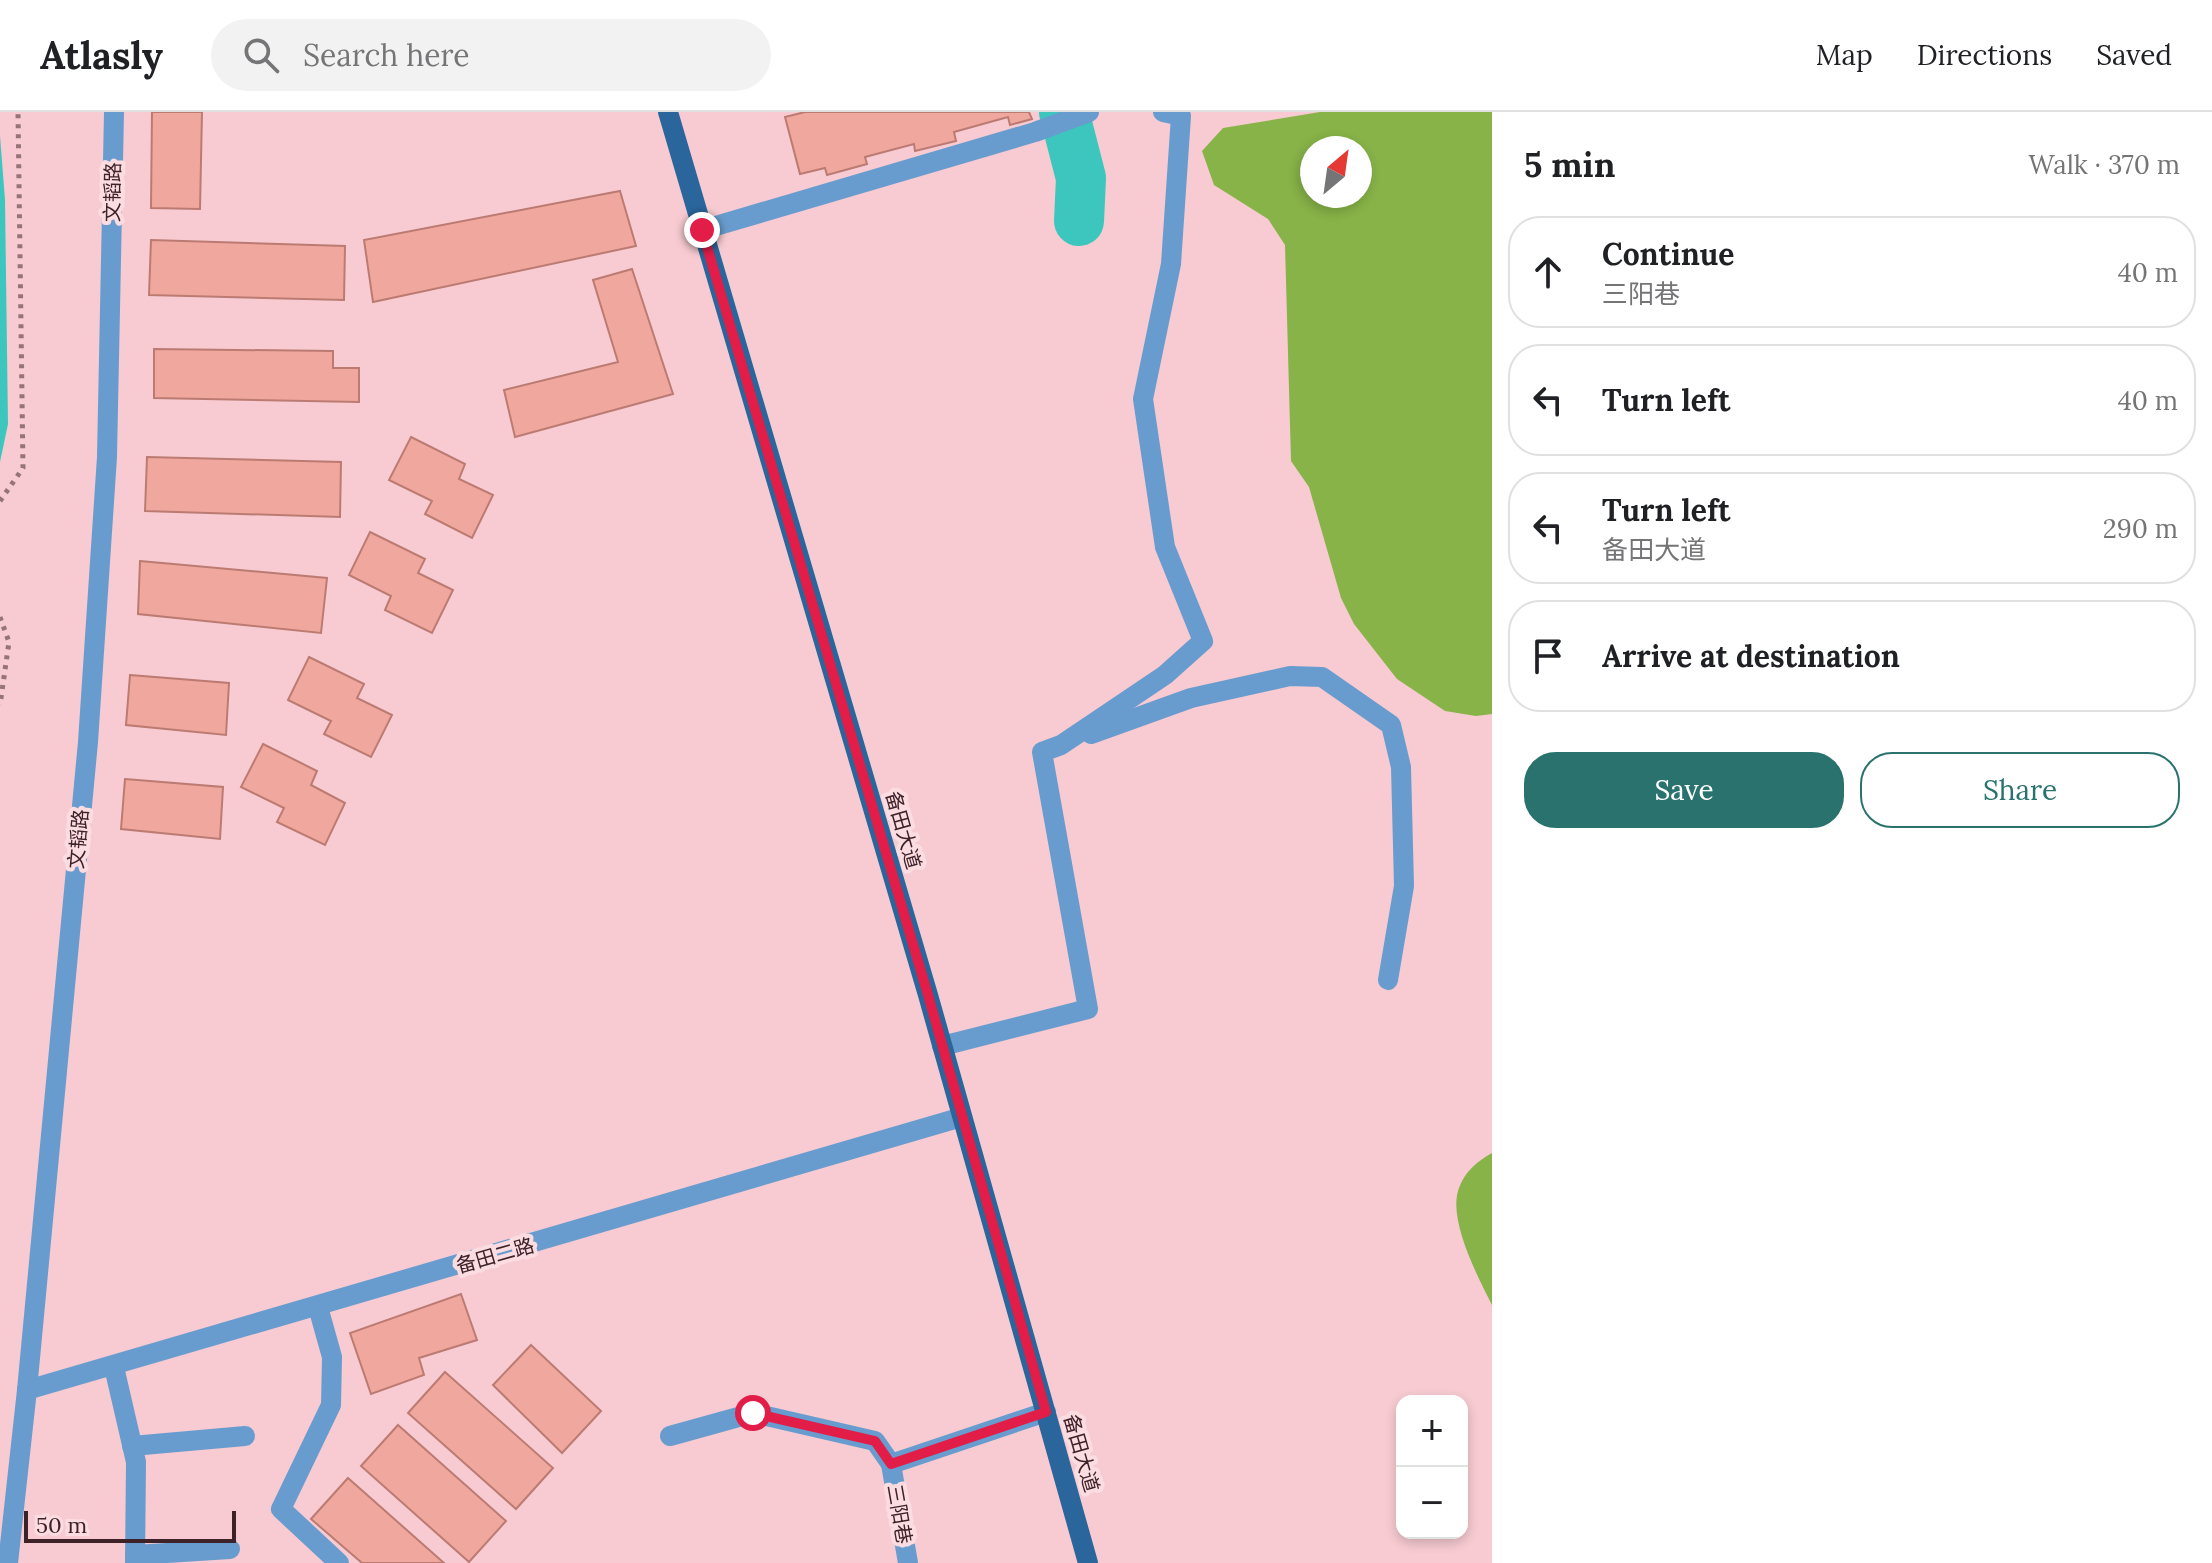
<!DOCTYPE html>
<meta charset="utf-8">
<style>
:root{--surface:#fff;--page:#f2f2f2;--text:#202124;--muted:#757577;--line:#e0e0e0;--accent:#29726d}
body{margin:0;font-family:Lora,"Noto Sans SC",serif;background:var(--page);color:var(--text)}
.controls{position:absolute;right:24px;bottom:24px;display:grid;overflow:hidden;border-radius:16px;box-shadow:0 4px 12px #0003}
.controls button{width:72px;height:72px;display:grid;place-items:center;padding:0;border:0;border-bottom:2px solid var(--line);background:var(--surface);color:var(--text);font:40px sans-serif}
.compass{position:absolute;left:1300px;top:24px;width:72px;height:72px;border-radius:50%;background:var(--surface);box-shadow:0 4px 12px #0003;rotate:29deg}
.scale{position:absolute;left:24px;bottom:20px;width:212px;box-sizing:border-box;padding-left:8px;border:4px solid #3d2227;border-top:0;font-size:22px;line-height:28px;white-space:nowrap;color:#3d2227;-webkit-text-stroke:6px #fadce1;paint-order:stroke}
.stop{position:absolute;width:24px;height:24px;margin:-18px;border:6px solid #e11d48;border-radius:50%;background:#fff}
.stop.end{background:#e11d48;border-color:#fff;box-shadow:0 2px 8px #0008}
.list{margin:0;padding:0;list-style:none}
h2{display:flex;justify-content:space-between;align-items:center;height:104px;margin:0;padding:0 32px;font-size:34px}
h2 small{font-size:26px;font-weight:400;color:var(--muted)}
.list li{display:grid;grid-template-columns:52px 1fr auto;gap:24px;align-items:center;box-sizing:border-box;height:112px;margin:0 16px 16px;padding:0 16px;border:2px solid var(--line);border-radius:32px}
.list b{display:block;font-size:30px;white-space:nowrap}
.list p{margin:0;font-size:26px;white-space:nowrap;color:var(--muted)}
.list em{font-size:26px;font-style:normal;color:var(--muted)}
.actions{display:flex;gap:16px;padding:24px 32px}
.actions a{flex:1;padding:18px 0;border:2px solid var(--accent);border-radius:32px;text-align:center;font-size:28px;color:var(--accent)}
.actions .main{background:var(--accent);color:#fff}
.icon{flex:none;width:44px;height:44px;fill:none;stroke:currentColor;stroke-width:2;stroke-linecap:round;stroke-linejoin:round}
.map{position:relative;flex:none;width:1492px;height:1451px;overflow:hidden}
header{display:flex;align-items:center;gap:48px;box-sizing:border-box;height:112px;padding:0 40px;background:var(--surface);border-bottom:2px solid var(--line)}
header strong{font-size:38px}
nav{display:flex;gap:44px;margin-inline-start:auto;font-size:28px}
.search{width:560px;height:72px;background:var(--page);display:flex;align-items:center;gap:20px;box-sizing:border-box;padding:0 28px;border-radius:44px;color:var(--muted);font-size:30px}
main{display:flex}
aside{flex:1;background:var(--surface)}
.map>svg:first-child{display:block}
</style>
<header>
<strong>Atlasly</strong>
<div class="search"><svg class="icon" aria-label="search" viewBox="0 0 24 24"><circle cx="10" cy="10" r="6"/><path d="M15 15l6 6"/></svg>Search here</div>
<nav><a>Map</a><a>Directions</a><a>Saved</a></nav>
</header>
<main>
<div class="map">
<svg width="1492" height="1451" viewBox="0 0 1492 1451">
<rect width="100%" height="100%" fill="#f7cbd1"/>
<g fill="#87b348" fill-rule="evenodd">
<path d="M1320,0H1492V602L1476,604L1445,599L1397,567L1354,512L1341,486L1309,375L1291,349L1285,133L1268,107L1214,73L1202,39L1223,16ZM1312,36H1360V84H1312Z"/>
<path d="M1492,1041V1193C1478,1165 1447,1107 1459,1076C1465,1059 1478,1049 1492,1041Z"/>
</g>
<path fill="#3dc6bd" d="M0,24L5,88L8,312L0,350Z"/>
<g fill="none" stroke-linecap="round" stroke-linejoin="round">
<path stroke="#3dc6bd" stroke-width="50" d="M1064,0L1081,66L1079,109"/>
</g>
<g fill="#f0a89e" stroke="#bc7b72" stroke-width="2">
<path d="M152,0H202L200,97L151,96Z"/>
<path d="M805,0H1029L1032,7L1010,13L1008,5L954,20L956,29L915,39L914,32L865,45L867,52L827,63L825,56L800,62L785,5Z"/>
<path d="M620,79L636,134L373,190L364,128Z"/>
<path d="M151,128L345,134L344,188L149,183Z"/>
<path d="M632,157L673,282L515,325L504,278L618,250L593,168Z"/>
<path d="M154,237L333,239V256H359V290L154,286Z"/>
<path d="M411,325L465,352L459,367L493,383L472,426L425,402L432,389L389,368Z"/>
<path d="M147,345L341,350L340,405L145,399Z"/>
<path d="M370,420L425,447L418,461L453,478L432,521L385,498L391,484L349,463Z"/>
<path d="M140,449L327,466L321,521L138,502Z"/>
<path d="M309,545L364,572L357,586L392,603L371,645L324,622L331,609L288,588Z"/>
<path d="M130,563L229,571L226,623L126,613Z"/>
<path d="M263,632L317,659L311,673L345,691L325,733L277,710L284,696L241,675Z"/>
<path d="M125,667L223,675L220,727L121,717Z"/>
<path d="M461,1182L477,1228L419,1246L424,1263L371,1282L350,1221Z"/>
<path d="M531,1233L601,1299L562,1341L493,1273Z"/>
<path d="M445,1260L553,1356L516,1397L408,1301Z"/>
<path d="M398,1313L506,1409L469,1450L361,1354Z"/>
<path d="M348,1366L444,1451H362L311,1407Z"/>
</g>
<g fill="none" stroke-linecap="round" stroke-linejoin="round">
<g stroke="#967378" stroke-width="5" stroke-dasharray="4 6" stroke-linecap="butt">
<path d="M0,389L23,356L18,0"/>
<path d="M0,505L9,530L0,593"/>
</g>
<g stroke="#699cce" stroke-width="20">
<path d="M702,118L1035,20L1089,0"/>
<path d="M1091,622L1191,586L1290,564L1322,565L1391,613L1401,655L1404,774L1388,868"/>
<path d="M942,934L1088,897L1042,640L1061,633L1165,563L1203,529L1165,435L1143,287L1171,152L1181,4L1163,0"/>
<path d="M318,1195L332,1245L331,1293L281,1397L339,1451"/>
<path d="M114,1255L136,1350L135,1451"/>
<path d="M27,1278L962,1005"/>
<path d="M670,1324L753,1301L875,1329L891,1352L908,1451"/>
<path d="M132,1334L245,1324"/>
<path d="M891,1352L1046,1300"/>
<path d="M135,1443L230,1437"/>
<path d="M8,1451L27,1278L88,630L107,345L114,0"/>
</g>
<path stroke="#2a669b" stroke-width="20" d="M668,0L928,883L1088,1451"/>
</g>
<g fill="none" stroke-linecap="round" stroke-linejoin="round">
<path stroke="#e11d48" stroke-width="10" d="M702,118L928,883L1046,1300L891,1352L875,1329L753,1301"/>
</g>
<g text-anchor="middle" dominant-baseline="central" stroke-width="8" stroke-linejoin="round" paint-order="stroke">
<g font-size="20" fill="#3d2227" stroke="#fadce1">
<text transform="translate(112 80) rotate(-89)">文韬路</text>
<text transform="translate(904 718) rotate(74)">备田大道</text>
<text transform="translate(78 727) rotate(-85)">文韬路</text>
<text transform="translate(495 1143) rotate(-16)">备田二路</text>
<text transform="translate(1082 1341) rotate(74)">备田大道</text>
<text transform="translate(900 1402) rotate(80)">三阳巷</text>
</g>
</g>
</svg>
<div class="controls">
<button>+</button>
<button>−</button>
</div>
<svg class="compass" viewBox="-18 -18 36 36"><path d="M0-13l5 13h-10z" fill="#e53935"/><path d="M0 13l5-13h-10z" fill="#757577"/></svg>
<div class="scale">50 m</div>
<div class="stop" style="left:753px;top:1301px"></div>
<div class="stop end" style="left:702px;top:118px"></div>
</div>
<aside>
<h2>5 min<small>Walk · 370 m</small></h2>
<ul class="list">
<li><svg class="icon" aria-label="ahead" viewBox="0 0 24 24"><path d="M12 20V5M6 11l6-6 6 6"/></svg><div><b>Continue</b><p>三阳巷</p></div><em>40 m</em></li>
<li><svg class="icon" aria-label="left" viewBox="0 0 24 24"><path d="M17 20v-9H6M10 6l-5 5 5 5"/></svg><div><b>Turn left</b></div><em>40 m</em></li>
<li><svg class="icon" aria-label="left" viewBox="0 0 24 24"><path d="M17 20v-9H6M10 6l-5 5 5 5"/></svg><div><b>Turn left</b><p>备田大道</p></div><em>290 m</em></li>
<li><svg class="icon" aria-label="arrive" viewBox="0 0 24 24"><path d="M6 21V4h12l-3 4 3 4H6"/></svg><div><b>Arrive at destination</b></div></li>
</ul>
<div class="actions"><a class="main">Save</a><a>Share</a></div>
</aside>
</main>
